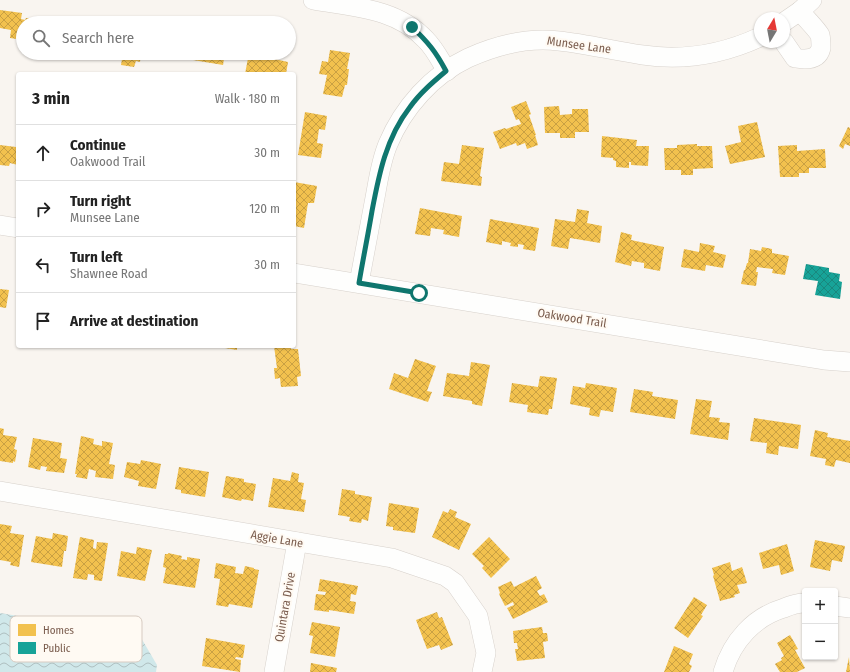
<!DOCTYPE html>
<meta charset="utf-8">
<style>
:root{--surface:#fff;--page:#f6f6f6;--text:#222;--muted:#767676;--line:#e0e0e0}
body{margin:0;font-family:"Fira Sans Condensed",sans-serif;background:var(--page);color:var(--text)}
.controls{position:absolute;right:12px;bottom:12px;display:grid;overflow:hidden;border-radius:4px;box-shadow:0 1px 3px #0004}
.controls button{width:36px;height:36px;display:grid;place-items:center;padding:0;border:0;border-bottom:1px solid var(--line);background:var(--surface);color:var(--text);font:20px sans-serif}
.compass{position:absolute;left:754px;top:12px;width:36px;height:36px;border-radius:50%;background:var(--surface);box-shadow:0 1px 3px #0004;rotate:10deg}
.stop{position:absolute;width:12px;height:12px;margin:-9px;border:3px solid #0f766e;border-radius:50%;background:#fff}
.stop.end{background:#0f766e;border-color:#fff;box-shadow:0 1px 4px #0008}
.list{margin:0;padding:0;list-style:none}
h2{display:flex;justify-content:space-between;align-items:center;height:52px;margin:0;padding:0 16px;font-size:17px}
h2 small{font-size:13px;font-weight:400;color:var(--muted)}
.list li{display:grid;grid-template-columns:26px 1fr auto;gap:12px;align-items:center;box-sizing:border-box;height:56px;padding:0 16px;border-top:1px solid var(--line)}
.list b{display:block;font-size:15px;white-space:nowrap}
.list p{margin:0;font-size:13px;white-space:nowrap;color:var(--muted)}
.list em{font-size:13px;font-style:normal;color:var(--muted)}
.icon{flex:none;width:22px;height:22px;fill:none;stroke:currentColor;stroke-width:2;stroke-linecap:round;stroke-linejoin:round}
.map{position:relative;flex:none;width:850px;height:672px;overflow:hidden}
.search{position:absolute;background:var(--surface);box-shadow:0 1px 3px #0004;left:16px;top:16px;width:280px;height:44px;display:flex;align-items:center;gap:10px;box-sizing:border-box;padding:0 14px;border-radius:22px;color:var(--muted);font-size:15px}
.panel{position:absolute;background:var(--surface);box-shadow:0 1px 3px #0004;left:16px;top:72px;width:280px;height:276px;border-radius:4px}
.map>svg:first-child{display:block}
</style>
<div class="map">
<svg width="850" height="672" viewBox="0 0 850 672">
<defs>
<pattern id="water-waves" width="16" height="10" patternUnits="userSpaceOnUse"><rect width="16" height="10" fill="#d0e8ea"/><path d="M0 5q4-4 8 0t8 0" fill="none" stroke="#aebfc0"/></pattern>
<pattern id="homes-cross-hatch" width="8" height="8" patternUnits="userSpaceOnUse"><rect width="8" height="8" fill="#f2c14e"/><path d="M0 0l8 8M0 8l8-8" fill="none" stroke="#c9a043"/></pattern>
<pattern id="public-cross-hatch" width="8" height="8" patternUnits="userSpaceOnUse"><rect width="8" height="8" fill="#17a398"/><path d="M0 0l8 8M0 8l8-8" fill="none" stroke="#1a887e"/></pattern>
</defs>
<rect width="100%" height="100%" fill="#f9f5f0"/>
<path fill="url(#water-waves)" d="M0,613L140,636L157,665L156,672H0Z"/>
<g fill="url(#homes-cross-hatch)">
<path d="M0,10L22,13L21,19L25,20L26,18L41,20L40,23H23V40L10,38L11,30L0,28Z"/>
<path d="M330,50L350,53L347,69H349L347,85H345L342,97L323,94L327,75L319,74L322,61L328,62Z"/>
<path d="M123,53H141L140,62L136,61L134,67L121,65Z"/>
<path d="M147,53H163L162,57Z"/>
<path d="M182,53H225L223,65L181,58Z"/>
<path d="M249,53L265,54V57L288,62L286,74H245Z"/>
<path d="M526,101L531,114L529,115L536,135H535L538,145L527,149L525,143L517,146L516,143L500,149L493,132L505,128L506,129L521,124L519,119L516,120L511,107Z"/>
<path d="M559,106L560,115L572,114V109H588L589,132H575V138H560V133H545L544,107Z"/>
<path d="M305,112L327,116L325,130L319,129L317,143L323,144L321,158L298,155Z"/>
<path d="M757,122L765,157L730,164L725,146L741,142L738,126Z"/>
<path d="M848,127L850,128V146L845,144L843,149L839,146Z"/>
<path d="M602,136L637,140L636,146H649L648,166L631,165V162H629V168L616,167V161L613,160V158L601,157Z"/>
<path d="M17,142L18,165L10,163L9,166L0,165V145L16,147Z"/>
<path d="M697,144V146H712L713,168L693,169V175H681V170H665L664,148H677V145Z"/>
<path d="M462,145L484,148L480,176L482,177L481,186L441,181L444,162L459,164Z"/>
<path d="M797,145V151L825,149L826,168H809V173H799V177H780L778,146Z"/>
<path d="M294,182L317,186L314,203H308L304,228L294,226Z"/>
<path d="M420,208L462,216L459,237L443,234L444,230L431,228L430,236L415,234Z"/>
<path d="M577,209L589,211L587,223L602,226L600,243L570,238L568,249L551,246L555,219L575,222Z"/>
<path d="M490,219L539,228L535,251L523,249L524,245L518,244V247L510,246L511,243L502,241V245L486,242Z"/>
<path d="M621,232L632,235L631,240L664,247L660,271L644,268V263L632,261L631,266L615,262Z"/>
<path d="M700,243L715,246L713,252L726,255L723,268L706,265L705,271L681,267L684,249L699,252Z"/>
<path d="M762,247L772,249V253L789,256L785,275L772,273L773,269L757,267L756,272H758L756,286L741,284L744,270H745L747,263H748L750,249L761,251Z"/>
<path d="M0,289L9,290L6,308L0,307Z"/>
<path d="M225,346H237V350L225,348Z"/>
<path d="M274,346H291V349H298L301,376L297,377L298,386L281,387L280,378L275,379L274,368H277Z"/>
<path d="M415,359L436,366L427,391L432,392L428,402L389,389L394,373L408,378Z"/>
<path d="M471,362L490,365L482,406L472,404V401L443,396L447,373L469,376Z"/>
<path d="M540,376L557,378L552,409H549L548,415L527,412L528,405L509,402L512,383L538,387Z"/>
<path d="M586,383L617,388L613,412L601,410L599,417L589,415L590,408L570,404L573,386L585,388Z"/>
<path d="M634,389L653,392L652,396L678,400L675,419L630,412Z"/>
<path d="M696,399L712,401L709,417L720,418L719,422L730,423L728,440L690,434Z"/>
<path d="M754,418L801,425L798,449L779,446L778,455L766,453L767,443L750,441Z"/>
<path d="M0,428L4,429L3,435L17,437L14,449L17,450L15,462L13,461V463L0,461Z"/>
<path d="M815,430L828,433L827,437L850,441V463L836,460L834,467L825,465L826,459L810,456Z"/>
<path d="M81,436L94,439L93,444L102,446V441L113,443L109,464L115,465L113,479L95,477L96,471L89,469L87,479L76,477L77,474H75Z"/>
<path d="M33,438L62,443L60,458L67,459L64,473L46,471L47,467L41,466L40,470L28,467Z"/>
<path d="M141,460L161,464L156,489L138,486L139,481L124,477L127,462L140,464Z"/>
<path d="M179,467L209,472L205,497L181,493V490L175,489Z"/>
<path d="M292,472L299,474L298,482L304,483L301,499L306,500L304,512L268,507L273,478L290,481Z"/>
<path d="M226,476L244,479V482L256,484L253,501L242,499L241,501L222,497Z"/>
<path d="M342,489L355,491V494L372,497L368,521L362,519L361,523L349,521L350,517L338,515Z"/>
<path d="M389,503L419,508L415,533L393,530V527L386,526Z"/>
<path d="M450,509L457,512L455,517L471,524L459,550L432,537L443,511L448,513Z"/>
<path d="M0,524L12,526L10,533L24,535L19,567L10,565L11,562L0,560Z"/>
<path d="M53,533L68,536L66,551H64L62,567L31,562L36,536L52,539Z"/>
<path d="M80,537L94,540L93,548L96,549L97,542L108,543L102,581L94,580V575L88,574L87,580L73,578Z"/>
<path d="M489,537L510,559L491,578L482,568L484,566L472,554Z"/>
<path d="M815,540L845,546L842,562L832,560L830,571L810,567Z"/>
<path d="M787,544L794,571L781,575L779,565L763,569L759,553Z"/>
<path d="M137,547L152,550L145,581L117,576L121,551L136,554Z"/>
<path d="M168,553L182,556L181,559L187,560V557L200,559L195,588L163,583L166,568L163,567L165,554H168Z"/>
<path d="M730,562L732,571L742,567L747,583L737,585L740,593L734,595L735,597L720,601L713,576L714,575L712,568Z"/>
<path d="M216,563L236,567L235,573L243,574L245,566L254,568V569L259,570L252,608L229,604L228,607L216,605L220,579L214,578Z"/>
<path d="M536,576L542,588L537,591L540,596L544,594L548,602L513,619L507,608L514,605L513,602L505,606L499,594L500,593L498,587L511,581L514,587Z"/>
<path d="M320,579L358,586L356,595L351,594L350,601L356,602L354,614L329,610V612L314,610L316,594L325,595L326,592L318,591Z"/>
<path d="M694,597L707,605L701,615L703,616L688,638L674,628Z"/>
<path d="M437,612L439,618L442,617L453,645L441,650L439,645L427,649L416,620Z"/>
<path d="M312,622L340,627L335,657L310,653L313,636L309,635Z"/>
<path d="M542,627L543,633H547L548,641L543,642L545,658L517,661L515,649H518L517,643H514L513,631Z"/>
<path d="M790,635L798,649L795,650L805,668L797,672H780L775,664L782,660L781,658L784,656L777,643Z"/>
<path d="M206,638L245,645L243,658L236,657L235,659L241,660L240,672L202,666Z"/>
<path d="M674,646L693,654L689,664L692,666L689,672H664Z"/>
<path d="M849,657L850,672H846Z"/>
<path d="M311,663L337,668L336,672H310Z"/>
</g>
<path fill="url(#public-cross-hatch)" d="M806,264L829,268V272L840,274L839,281L842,282L840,299L815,295L818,281L803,279Z"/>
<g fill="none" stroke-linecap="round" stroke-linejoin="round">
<defs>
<g id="minor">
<path d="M313,0C353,7 397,8 426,40C435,49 440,60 447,71"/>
<path d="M784,22L800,11L812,0"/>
<path d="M784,42L795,58C806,60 818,60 821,48C821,44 821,39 820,35C816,28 805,18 800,11"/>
<path d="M0,225L18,228"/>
<path d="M294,273L824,360L850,362"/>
<path d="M359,283C364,257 369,230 374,203C378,183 380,163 388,144C403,108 432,75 468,58C497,45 528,37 559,41C587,44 615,51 643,55C683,61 723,54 760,37"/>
<path d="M0,491L392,558L445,576L455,583L478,616L486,653L482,672"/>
<path d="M835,606L850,608"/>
<path d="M274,672L297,542"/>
<path d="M723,672C732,641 754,617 784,608C791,605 798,603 805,603"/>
</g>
</defs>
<use href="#minor" stroke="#d7d1cb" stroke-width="20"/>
<use href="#minor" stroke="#fefefd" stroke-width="19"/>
</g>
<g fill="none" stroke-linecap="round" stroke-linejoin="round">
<path stroke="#0f766e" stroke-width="5" d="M412,27C428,42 436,52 446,71C433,82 420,93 410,107C386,138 379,174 372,211C368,235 363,259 359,283L419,293"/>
</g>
<g text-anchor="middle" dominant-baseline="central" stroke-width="4" stroke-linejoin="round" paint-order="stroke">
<g font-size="12" fill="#7a5c4d" stroke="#fffaf3">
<text transform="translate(579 45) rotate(8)">Munsee Lane</text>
<text transform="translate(572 318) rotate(9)">Oakwood Trail</text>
<text transform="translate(277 539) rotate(10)">Aggie Lane</text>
<text transform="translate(285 607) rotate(-80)">Quintara Drive</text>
</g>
</g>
<rect x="10" y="616" width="132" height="46" rx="6" fill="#fffaf3" stroke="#d7cbc1" stroke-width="1"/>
<rect x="18" y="624" width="18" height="12" fill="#f2c14e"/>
<rect x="18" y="642" width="18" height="12" fill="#17a398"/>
<g font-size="11" fill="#7a5c4d">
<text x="43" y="634">Homes</text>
<text x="43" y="652">Public</text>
</g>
</svg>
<div class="controls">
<button>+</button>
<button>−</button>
</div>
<svg class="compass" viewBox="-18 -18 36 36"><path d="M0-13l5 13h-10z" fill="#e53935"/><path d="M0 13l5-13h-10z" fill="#767676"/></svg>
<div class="stop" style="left:419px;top:293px"></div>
<div class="stop end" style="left:412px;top:27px"></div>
<div class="search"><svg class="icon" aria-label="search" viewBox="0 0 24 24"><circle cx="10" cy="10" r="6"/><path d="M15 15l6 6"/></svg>Search here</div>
<section class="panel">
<h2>3 min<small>Walk · 180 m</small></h2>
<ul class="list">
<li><svg class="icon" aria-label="ahead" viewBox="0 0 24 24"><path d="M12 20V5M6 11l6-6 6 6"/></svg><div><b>Continue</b><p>Oakwood Trail</p></div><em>30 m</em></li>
<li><svg class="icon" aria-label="right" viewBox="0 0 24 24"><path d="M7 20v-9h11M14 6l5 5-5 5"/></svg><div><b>Turn right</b><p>Munsee Lane</p></div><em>120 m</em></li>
<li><svg class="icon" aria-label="left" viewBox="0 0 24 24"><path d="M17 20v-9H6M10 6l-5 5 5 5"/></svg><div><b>Turn left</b><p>Shawnee Road</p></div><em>30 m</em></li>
<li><svg class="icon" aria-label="arrive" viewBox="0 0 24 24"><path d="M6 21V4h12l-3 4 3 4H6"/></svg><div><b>Arrive at destination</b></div></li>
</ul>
</section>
</div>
